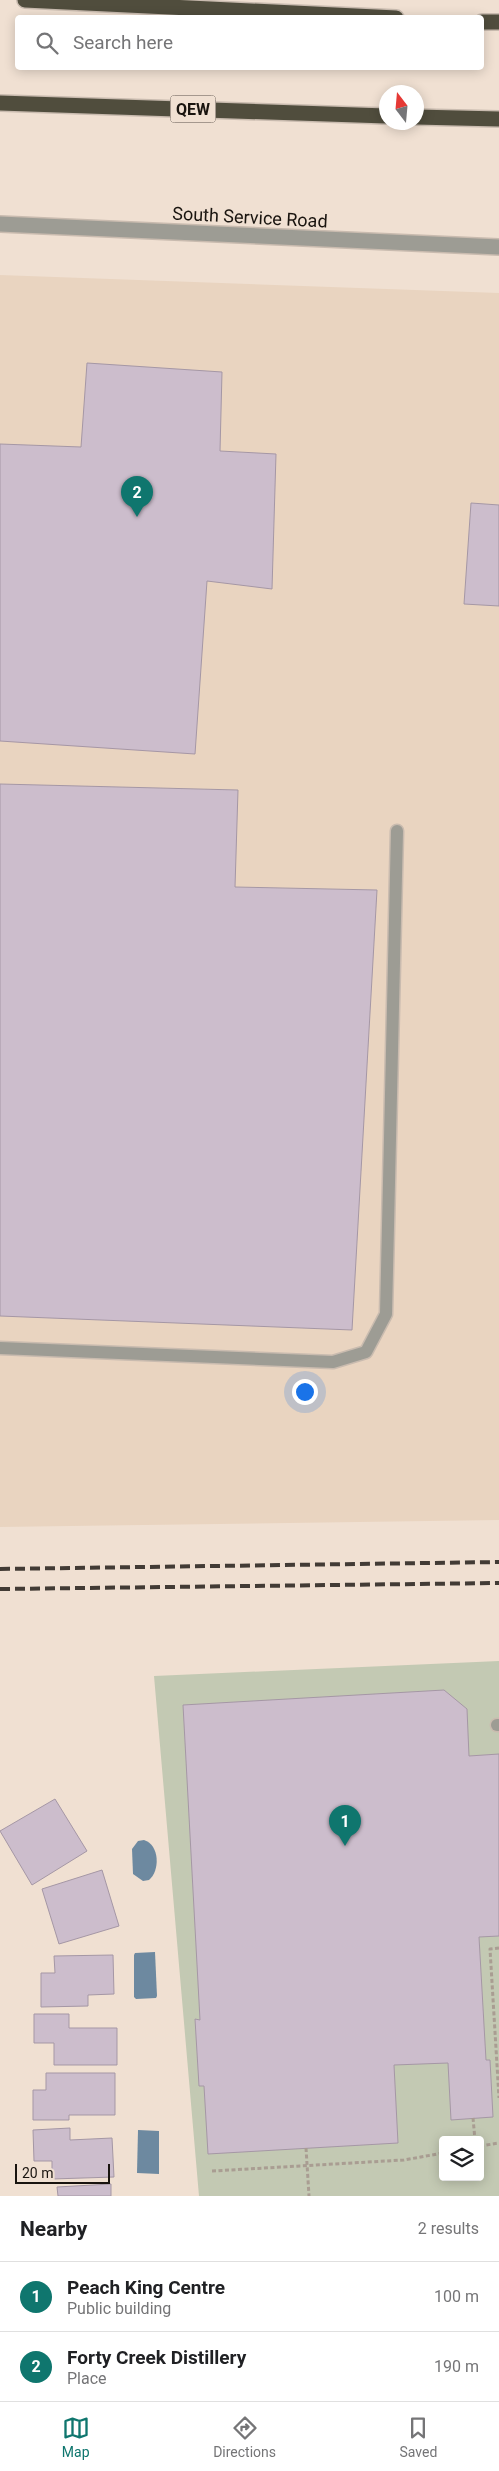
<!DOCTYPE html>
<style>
:root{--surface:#fff;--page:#f6f6f6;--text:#202124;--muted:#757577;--line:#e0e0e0;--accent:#0f766e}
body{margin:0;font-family:Roboto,sans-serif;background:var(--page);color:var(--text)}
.controls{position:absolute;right:15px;bottom:15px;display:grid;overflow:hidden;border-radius:5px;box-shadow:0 2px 12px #0003}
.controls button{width:45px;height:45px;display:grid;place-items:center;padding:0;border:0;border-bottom:1px solid var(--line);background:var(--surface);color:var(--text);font:25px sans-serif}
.compass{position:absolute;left:379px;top:85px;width:45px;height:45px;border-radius:50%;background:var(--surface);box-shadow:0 2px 12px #0003;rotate:344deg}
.scale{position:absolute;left:15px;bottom:12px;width:95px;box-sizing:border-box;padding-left:5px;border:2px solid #19140f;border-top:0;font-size:14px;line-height:18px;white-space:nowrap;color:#19140f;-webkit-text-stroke:4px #f0e0d2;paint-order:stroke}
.you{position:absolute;left:304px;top:1391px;width:18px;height:18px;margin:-12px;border:4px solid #fff;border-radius:50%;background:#1a73e8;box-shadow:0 0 0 8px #1a73e833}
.badge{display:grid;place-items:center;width:32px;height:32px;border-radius:50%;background:var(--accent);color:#fff;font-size:16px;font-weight:700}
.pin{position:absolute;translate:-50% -41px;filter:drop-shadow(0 1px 2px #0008)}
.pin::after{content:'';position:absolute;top:26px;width:18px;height:15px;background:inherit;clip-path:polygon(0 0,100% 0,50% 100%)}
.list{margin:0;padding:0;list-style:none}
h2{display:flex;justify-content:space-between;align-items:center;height:65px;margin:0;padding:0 20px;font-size:21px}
h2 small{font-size:16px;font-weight:400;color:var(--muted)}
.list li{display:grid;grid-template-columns:32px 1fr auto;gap:15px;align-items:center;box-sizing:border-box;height:70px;padding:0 20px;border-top:1px solid var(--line)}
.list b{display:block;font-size:19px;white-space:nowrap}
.list p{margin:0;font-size:16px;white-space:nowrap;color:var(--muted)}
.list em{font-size:16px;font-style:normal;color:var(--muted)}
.icon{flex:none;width:28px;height:28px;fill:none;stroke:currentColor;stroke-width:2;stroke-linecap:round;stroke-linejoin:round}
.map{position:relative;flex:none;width:499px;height:2196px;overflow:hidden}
.search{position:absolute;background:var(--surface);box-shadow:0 2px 12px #0003;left:15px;right:15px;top:15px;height:55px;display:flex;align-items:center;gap:12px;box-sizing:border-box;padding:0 18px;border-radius:5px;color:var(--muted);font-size:19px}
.sheet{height:205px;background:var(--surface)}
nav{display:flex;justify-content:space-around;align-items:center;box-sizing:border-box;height:70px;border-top:1px solid var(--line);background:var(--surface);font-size:14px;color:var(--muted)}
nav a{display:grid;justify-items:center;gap:2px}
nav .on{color:var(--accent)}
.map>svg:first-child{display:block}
</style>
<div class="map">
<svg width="499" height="2196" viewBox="0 0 499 2196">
<rect width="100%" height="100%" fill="#f0e0d2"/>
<path fill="#e9d4c0" d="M0,275L499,293V1520L0,1527Z"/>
<path fill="#c3c9b3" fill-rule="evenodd" d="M499,1661V2196H199L154,1676ZM443,2140H480V2177H443Z"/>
<g fill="#6d89a0">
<path d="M144,1840C160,1845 160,1871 149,1880L143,1881L133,1874L132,1849L138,1841Z"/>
<path d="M155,1952L157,1996L156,1998L136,1999L134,1997V1955L135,1953Z"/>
<path d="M138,2130L159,2131V2174L137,2173Z"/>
</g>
<g fill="#ccbdcc" stroke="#a597a5">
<path d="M87,363L222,372L220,451L276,454L272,589L207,581L195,754L0,741V444L81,447Z"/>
<path d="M471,503L499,505V606L464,604Z"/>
<path d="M0,784L238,790L235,887L377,890L352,1330L0,1316Z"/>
<path d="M444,1690L467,1709L469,1756L499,1754V1936L479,1937L486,2060H490L493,2117L451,2120L448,2063L394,2065L398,2143L208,2154L204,2086H199L195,2019L200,2020L183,1705Z"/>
<path d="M55,1799L87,1851L32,1885L0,1831Z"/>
<path d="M102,1870L119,1926L59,1944L42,1889Z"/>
<path d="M113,1955L114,1994L88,1995V2006L41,2007V1973H55L54,1956Z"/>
<path d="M34,2014H69V2028H117V2065H54V2043H34Z"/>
<path d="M46,2073H115V2115H69V2120H33V2090H46Z"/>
<path d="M70,2128V2140L112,2138L114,2177L52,2179V2161H34L33,2130Z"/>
<path d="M111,2184V2196H58L57,2187Z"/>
</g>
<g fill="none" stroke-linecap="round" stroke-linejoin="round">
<defs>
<g id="service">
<path d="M0,1348L333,1362L366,1352L386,1314L397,831"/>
<path d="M497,1725H499"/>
</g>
<path id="tertiary" d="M0,224L499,247"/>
<g id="motorway">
<path d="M25,0L396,18"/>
<path d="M482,22H499"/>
<path d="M0,103L386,116"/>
<path d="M416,117L499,119"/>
</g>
</defs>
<use href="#service" stroke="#c9bbaf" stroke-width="15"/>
<use href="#tertiary" stroke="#c9bbaf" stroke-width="18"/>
<use href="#motorway" stroke="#c9bbaf" stroke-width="18"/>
<g stroke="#a99d92" stroke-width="3" stroke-dasharray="4 2.5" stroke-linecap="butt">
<path d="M499,1948L490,1949L499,2098"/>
<path d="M473,2118L475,2140"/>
<path d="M480,2146L499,2143"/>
<path d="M306,2148L309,2196"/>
<path d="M212,2171L404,2160L443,2153"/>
</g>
<use href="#service" stroke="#9d9c94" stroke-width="12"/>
<use href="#tertiary" stroke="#9d9c94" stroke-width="15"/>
<use href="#motorway" stroke="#504d3d" stroke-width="15"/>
<g stroke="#423b35" stroke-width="4" stroke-dasharray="10 5" stroke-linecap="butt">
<path d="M0,1569L499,1562"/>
<path d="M0,1589L499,1583"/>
</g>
</g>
<g text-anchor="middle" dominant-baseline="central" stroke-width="4.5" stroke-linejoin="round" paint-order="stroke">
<rect fill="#f0e0d2" stroke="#5a514a" stroke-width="1" x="170.5" y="95.5" width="45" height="27" rx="4"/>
<g font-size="16" font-weight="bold" fill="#19140f">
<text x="193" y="109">QEW</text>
</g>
<g font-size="18" fill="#19140f" stroke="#f0e0d2">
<text transform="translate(250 217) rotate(3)">South Service Road</text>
</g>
</g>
</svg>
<div class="controls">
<button><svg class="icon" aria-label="layers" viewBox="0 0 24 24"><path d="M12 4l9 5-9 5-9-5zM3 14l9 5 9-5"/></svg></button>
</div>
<svg class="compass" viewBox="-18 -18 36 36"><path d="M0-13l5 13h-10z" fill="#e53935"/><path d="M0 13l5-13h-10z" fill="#757577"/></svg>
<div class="scale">20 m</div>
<div class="you"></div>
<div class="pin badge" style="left:345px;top:1846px">1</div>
<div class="pin badge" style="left:137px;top:517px">2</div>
<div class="search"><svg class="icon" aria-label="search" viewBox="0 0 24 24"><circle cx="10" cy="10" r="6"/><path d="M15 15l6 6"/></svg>Search here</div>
</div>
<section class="sheet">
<h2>Nearby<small>2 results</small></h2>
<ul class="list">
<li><span class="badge">1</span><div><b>Peach King Centre</b><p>Public building</p></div><em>100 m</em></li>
<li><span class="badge">2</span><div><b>Forty Creek Distillery</b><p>Place</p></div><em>190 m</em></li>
</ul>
</section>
<nav>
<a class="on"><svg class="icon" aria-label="map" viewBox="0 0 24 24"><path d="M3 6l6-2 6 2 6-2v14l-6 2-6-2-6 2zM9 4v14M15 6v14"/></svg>Map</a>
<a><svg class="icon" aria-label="directions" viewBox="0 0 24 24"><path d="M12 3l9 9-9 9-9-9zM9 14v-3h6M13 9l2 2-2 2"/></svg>Directions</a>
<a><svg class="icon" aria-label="saved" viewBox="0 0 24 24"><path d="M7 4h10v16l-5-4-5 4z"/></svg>Saved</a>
</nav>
